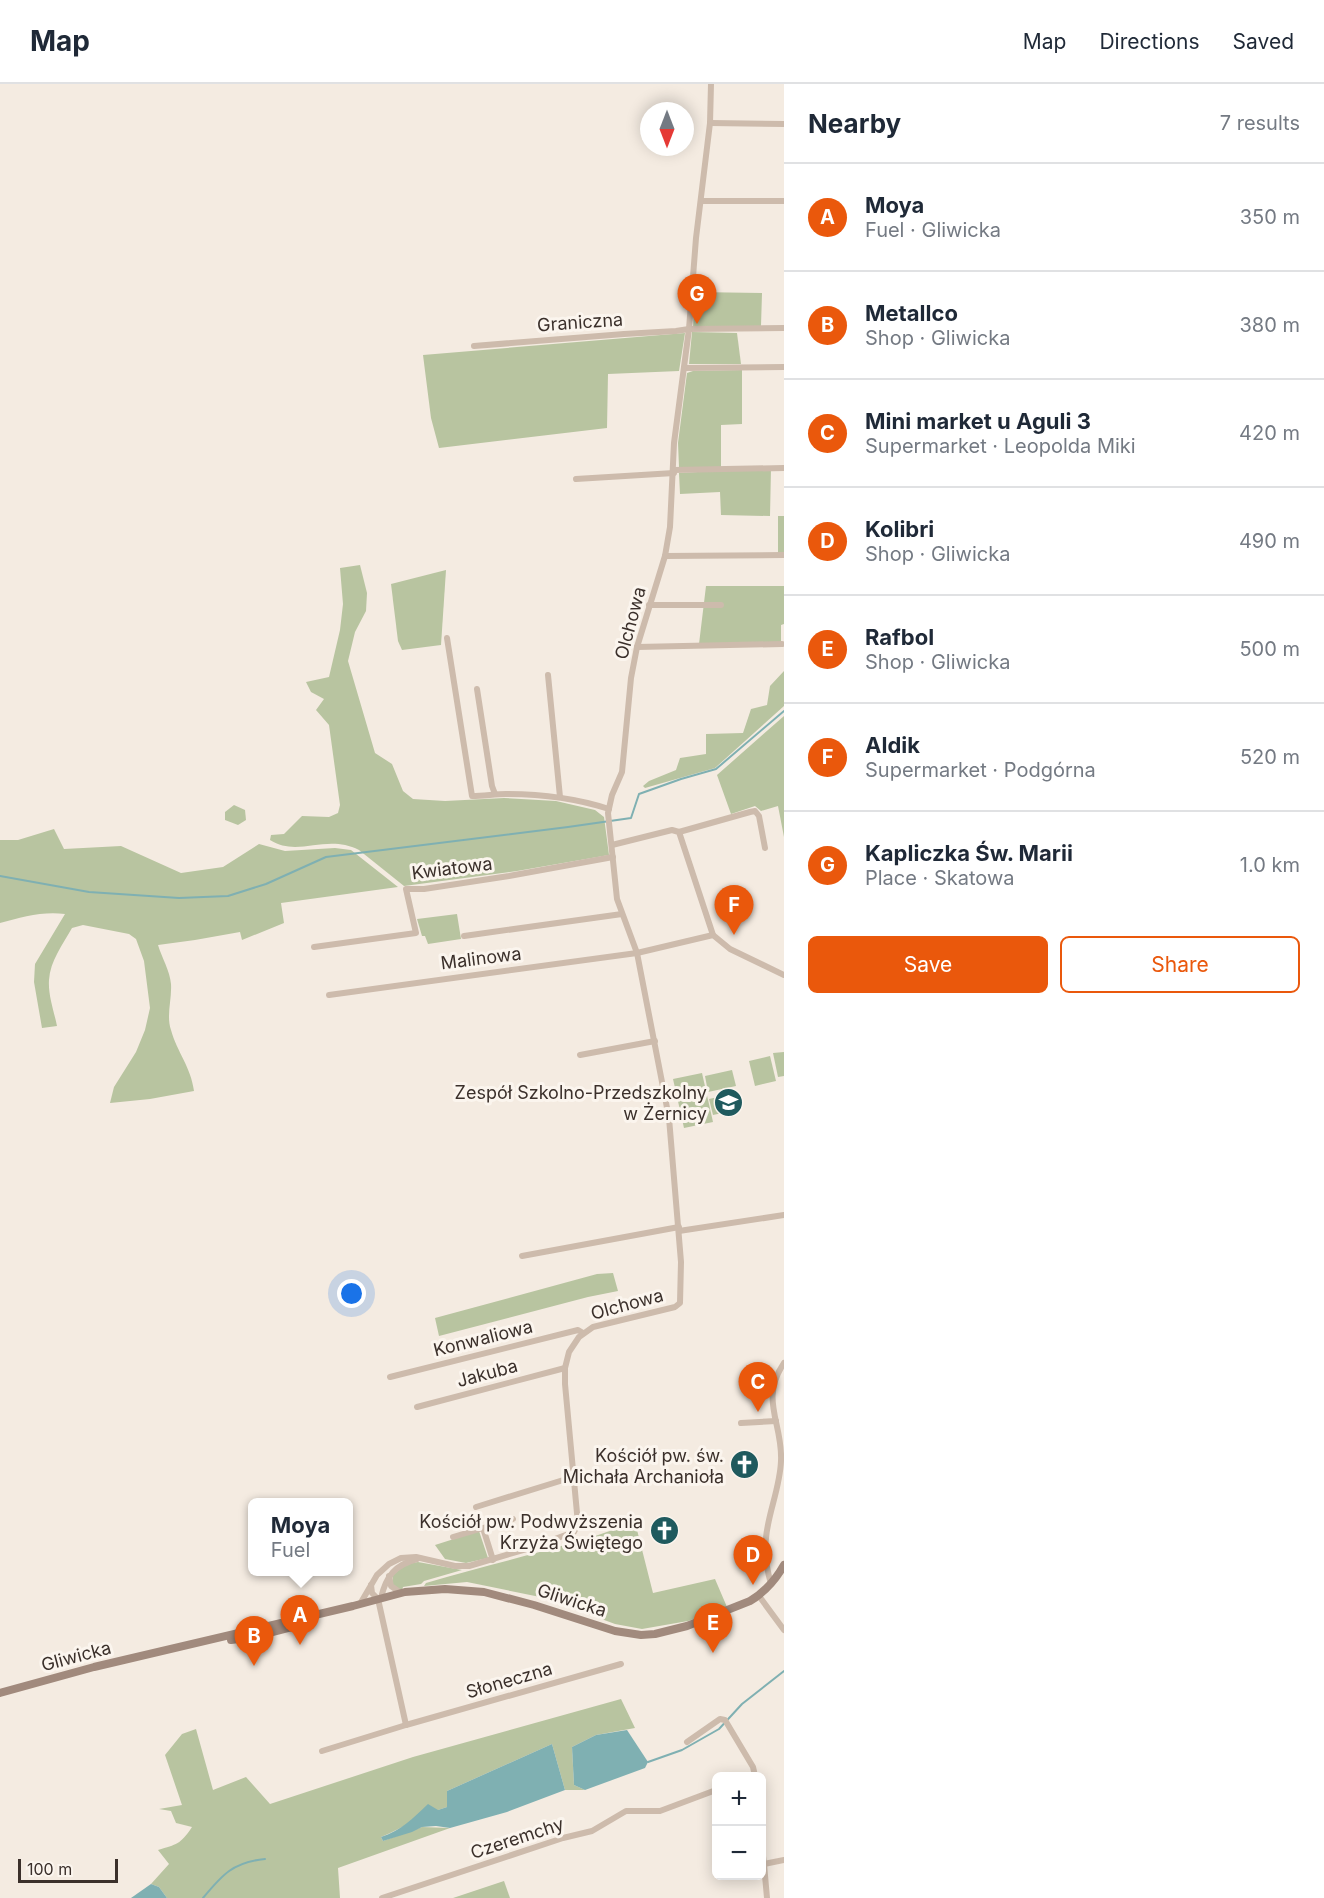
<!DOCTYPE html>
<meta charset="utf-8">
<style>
:root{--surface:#fff;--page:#f6f6f7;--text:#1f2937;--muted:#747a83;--line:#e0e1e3;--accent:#ea580c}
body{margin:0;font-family:Inter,sans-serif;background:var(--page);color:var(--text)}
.controls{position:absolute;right:18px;bottom:18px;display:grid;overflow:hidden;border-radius:9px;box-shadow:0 3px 15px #0003}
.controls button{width:54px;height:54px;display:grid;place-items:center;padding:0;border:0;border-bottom:2px solid var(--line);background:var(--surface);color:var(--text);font:30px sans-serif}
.compass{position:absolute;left:640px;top:18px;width:54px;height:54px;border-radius:50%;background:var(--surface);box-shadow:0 3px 15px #0003;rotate:180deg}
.scale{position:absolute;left:18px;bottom:15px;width:100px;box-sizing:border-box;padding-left:6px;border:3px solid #3b302b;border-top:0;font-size:16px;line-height:21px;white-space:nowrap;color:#3b302b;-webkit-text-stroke:4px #fbf5ee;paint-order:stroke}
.you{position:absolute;left:352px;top:1210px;width:21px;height:21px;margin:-15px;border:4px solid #fff;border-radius:50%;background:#1a73e8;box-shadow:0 0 0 9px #1a73e833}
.badge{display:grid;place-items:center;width:39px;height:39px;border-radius:50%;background:var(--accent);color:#fff;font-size:20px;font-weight:700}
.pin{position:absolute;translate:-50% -50px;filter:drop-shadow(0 2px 3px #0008)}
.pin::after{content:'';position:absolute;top:32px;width:21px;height:18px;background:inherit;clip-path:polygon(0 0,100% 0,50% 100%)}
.popup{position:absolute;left:248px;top:1414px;width:105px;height:78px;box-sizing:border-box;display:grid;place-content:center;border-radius:9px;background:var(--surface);filter:drop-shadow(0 2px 4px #0005);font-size:20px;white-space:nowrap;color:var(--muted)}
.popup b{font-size:22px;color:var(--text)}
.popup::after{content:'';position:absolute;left:50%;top:100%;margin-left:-12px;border:12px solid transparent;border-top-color:var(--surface)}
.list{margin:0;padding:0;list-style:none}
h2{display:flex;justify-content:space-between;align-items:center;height:78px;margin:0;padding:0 24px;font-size:26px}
h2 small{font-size:20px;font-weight:400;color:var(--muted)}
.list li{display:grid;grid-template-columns:39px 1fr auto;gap:18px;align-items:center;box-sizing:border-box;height:108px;padding:0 24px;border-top:2px solid var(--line)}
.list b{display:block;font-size:22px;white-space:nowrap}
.list p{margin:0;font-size:20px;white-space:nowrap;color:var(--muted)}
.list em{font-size:20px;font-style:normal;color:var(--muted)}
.actions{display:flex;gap:12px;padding:18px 24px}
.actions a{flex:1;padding:14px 0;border:2px solid var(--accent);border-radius:9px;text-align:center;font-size:21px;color:var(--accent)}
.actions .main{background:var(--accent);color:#fff}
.map{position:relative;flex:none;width:784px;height:1814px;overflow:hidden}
header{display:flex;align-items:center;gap:36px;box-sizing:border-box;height:84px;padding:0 30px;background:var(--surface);border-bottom:2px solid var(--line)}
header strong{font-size:28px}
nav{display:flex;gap:33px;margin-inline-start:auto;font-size:21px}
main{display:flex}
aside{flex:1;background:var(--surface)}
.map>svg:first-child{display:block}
</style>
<header>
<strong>Map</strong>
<nav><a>Map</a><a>Directions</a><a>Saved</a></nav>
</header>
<main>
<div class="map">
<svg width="784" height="1814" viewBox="0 0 784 1814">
<rect width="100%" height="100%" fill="#f4ebe1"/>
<g fill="#b8c4a0">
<path d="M695,208L762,209L761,242L693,243Z"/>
<path d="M692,248L737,249L741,280H689Z"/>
<path d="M685,249L679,287L608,290L607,344L439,364L431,334L423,271Z"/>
<path d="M742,286V340L721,341V383H679L678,359L687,289L693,287Z"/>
<path d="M771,384L770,432L721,431L720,408L680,410L679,389Z"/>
<path d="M778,432H784V468L778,469Z"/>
<path d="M360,481L367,509L366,527L355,548L348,577L375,669L392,680L403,707L413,715L445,717L504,714L556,717L595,726L604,733L609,771L517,787L404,802L359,766C326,749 298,774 270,756L271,751L284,750L302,732L329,733L338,729L340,721L329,641L316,626L324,615L311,608L306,598L329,593L340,546L343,520L340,484Z"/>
<path d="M446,486L441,561L402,566L398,557L391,500Z"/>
<path d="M706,502H784V540L781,541V558L699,560Z"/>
<path d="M784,587V622L715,684L645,704L643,702L649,697L676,686L680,674L706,670V650L743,649L751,625L767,621L770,602Z"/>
<path d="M784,632V753L778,722L761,727L755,722L731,730L717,691Z"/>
<path d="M234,721L245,726L246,736L238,741L225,736V728Z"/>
<path d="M54,745L64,765L121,762L181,789L223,783L259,760L285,767L335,764L351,766L398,803L281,819L284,839L242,856L240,848L195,856L158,861C162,874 170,887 171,900C172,916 166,931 171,946C177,968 191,983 194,1007L150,1015L110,1019L114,1003L136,968L145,946L150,924L144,877L136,855L129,850L83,841L72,844C63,860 50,877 49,896C48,911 54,927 57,942L42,944L34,898L35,880L65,830C43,827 22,833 0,839V756H18Z"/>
<path d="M457,830L461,855L428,860L425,852H422L417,835Z"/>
<path d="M784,968V992L778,993L773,969Z"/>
<path d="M770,972L776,997L755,1002L749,977Z"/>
<path d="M732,986L736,1002L708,1008L705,992Z"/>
<path d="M702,989L713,1038L684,1044L673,995Z"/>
<path d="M737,1009L741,1025L713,1031L709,1015Z"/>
<path d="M613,1189L618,1207L588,1213L439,1252L435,1234L597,1190Z"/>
<path d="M635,1438L653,1509L715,1495L727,1523L688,1537L642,1545L615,1540L545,1514L467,1498L424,1502L426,1499C495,1478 567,1464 635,1438Z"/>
<path d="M479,1447L488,1474L466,1479L445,1475L435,1461Z"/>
<path d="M418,1478L462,1486L424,1497L421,1500L403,1503L402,1506H400L392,1501L393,1491L406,1480Z"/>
<path d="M621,1615L635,1644L596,1651L572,1663L574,1701L585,1706H565L552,1660L447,1707V1723C423,1730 403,1744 381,1753L383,1757L422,1743L450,1744L338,1784L340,1814H167L159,1803L151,1800L169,1780L158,1766C177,1760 180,1761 192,1743L176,1739L171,1727L159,1725L182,1721L165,1671L182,1650L196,1645L213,1706L246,1693L270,1720L413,1673Z"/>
<path d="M504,1797L510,1814H453Z"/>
</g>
<g fill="#7fb0b2">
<path d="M627,1646L648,1678L645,1684L585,1706L574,1701L572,1663L596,1651Z"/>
<path d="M552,1660L565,1706L507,1728L450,1744L436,1742L422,1743L412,1748L383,1757L381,1753C402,1746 412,1735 428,1720L438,1726L447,1723V1707Z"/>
<path d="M151,1800L159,1803L167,1814H131Z"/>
</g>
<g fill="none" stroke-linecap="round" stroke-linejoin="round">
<g stroke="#7fb0b2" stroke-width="2">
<path d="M0,792L89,808L179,814L228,812L266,800L326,773L568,743L631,734L639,710L681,695L716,685L784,627"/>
<path d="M648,1678L682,1666L719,1645L742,1620L784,1587"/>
<path d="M203,1814C222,1791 233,1778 265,1775"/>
</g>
<g stroke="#cdbbac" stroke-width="6">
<path d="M710,39L784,40"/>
<path d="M701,117H784"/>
<path d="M474,262L624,250L676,247L689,245L784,244"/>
<path d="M684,284L784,283"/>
<path d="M674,386L784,384"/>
<path d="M576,395L674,389"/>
<path d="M665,472L784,471"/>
<path d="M649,521H721"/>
<path d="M447,554L472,712C484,712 495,710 506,710C541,710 575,714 609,725"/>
<path d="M637,563L782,560"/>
<path d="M548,591L560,713"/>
<path d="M477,605L492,702L495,710"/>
<path d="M679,748L750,728L755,727L759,732L765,764"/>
<path d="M612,761L672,746L679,748L713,851"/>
<path d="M464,852L622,830"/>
<path d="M314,863L416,849L406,805H424L509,792L613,773"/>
<path d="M329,911L637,869L713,851L730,865L784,891"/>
<path d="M580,971L655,957"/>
<path d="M679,1147L784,1131"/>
<path d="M522,1172L679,1143"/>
<path d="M390,1293L578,1246L583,1249"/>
<path d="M417,1323L565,1284"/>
<path d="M741,1339L776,1337"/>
<path d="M476,1423L573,1393"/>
<path d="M453,1453L483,1444"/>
<path d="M493,1476L483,1444L513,1435"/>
<path d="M389,1492L391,1502L401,1509"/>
<path d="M771,1500C767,1486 764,1469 766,1454C768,1429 780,1404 781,1377C783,1339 759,1316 784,1279"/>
<path d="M371,1501L372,1509L378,1515L406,1641"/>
<path d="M759,1512L784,1546"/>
<path d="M381,1514C386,1492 395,1481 417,1475"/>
<path d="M360,1520L377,1491L389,1480L401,1474L416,1473L455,1482H469L530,1464L574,1448L578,1440L565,1300V1284L569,1268L579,1253L593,1243L675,1223L680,1219L681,1178L669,1034L637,869L617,815L608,729L612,711L622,688L631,594L637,563L665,472L670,443L674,359L689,245L696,154L710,39L711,0"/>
<path d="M687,1658L720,1635L725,1636L753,1683L755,1692"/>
<path d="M322,1667L406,1641L621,1580"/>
<path d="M762,1765L764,1780"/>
<path d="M382,1814L563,1754L592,1747L626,1727H660L716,1706"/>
<path d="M767,1814L764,1780L784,1776"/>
</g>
<g stroke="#a18a7d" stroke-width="8">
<path d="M231,1556L254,1553L312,1538"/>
<path d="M0,1609L94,1583L353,1522L405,1508L445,1505L484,1508L534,1521L615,1547L641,1551L655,1550L687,1542L750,1517C765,1508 775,1497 784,1481"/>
</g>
</g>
<defs>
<symbol id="school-disc" viewBox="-11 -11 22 22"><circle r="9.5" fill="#1f5a5e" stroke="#fbf5ee"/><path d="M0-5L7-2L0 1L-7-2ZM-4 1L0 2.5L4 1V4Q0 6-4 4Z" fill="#fff"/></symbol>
<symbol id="church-disc" viewBox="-11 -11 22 22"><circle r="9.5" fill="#1f5a5e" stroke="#fbf5ee"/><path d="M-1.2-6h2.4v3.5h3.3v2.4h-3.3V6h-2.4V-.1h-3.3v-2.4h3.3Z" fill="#fff"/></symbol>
</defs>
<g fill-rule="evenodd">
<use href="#school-disc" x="712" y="1002" width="33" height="33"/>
<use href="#church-disc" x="728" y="1364" width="33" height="33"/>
<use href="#church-disc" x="648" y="1430" width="33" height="33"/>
</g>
<g text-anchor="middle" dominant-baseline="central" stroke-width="6" stroke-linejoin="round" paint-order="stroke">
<g font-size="18" fill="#3b302b" stroke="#fbf5ee">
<text transform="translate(580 238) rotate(-4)">Graniczna</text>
<text transform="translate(630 539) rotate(-75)">Olchowa</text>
<text transform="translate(452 784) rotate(-7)">Kwiatowa</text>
<text transform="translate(481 874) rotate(-7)">Malinowa</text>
<text transform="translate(627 1220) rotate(-15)">Olchowa</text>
<text transform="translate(483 1254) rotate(-14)">Konwaliowa</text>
<text transform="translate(487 1289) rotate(-15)">Jakuba</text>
<text transform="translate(572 1516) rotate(18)">Gliwicka</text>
<text transform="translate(76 1572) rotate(-15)">Gliwicka</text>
<text transform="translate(509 1596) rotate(-16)">Słoneczna</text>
<text transform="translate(517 1754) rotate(-18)">Czeremchy</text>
</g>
<g font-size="18" fill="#3b302b" stroke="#fbf5ee" text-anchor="end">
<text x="707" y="1008">Zespół Szkolno-Przedszkolny<tspan x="707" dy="21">w Żernicy</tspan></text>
<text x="724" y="1371">Kościół pw. św.<tspan x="724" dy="21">Michała Archanioła</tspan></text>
<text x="643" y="1437">Kościół pw. Podwyższenia<tspan x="643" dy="21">Krzyża Świętego</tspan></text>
</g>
</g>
</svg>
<div class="controls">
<button>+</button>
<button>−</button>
</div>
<svg class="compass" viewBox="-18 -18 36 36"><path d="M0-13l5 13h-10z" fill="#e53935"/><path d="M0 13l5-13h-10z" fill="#747a83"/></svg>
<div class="scale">100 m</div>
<div class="you"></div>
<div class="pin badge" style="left:300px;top:1561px">A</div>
<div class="popup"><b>Moya</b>Fuel</div>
<div class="pin badge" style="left:254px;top:1582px">B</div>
<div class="pin badge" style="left:758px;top:1328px">C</div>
<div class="pin badge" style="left:753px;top:1501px">D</div>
<div class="pin badge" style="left:713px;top:1569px">E</div>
<div class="pin badge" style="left:734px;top:851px">F</div>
<div class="pin badge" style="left:697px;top:240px">G</div>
</div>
<aside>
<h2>Nearby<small>7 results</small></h2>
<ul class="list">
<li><span class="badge">A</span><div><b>Moya</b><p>Fuel · Gliwicka</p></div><em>350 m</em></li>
<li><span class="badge">B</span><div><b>Metallco</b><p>Shop · Gliwicka</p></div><em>380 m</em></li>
<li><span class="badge">C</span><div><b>Mini market u Aguli 3</b><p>Supermarket · Leopolda Miki</p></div><em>420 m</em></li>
<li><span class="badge">D</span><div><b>Kolibri</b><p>Shop · Gliwicka</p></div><em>490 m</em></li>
<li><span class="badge">E</span><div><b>Rafbol</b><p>Shop · Gliwicka</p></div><em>500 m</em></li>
<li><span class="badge">F</span><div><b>Aldik</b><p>Supermarket · Podgórna</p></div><em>520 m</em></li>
<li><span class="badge">G</span><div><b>Kapliczka Św. Marii</b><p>Place · Skatowa</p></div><em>1.0 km</em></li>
</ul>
<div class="actions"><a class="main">Save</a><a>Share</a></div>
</aside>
</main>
